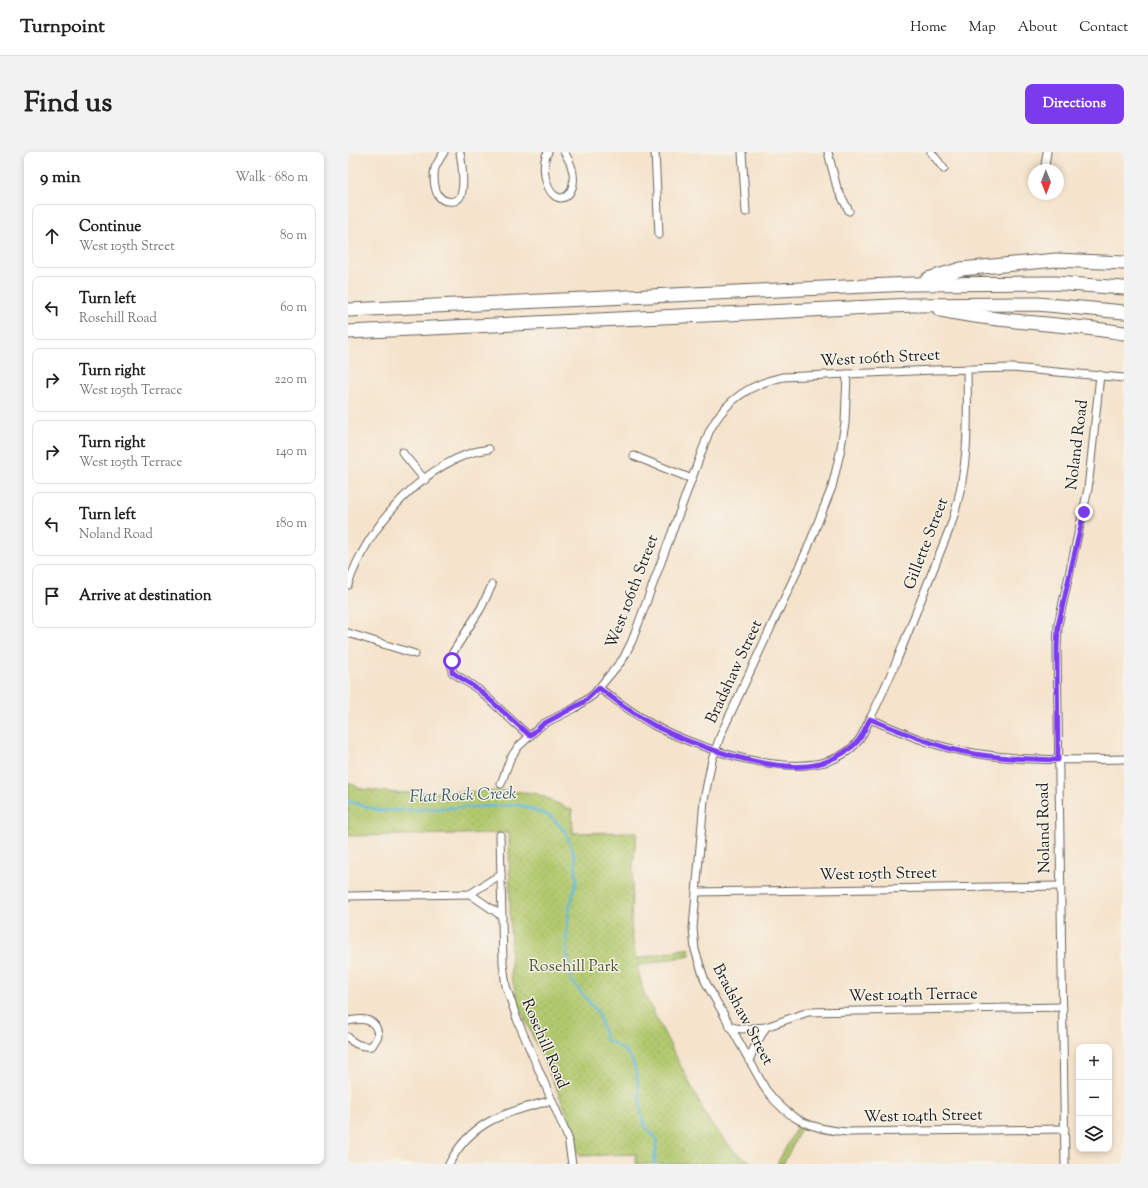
<!DOCTYPE html>
<meta charset="utf-8">
<style>
:root{--surface:#fff;--page:#f2f2f2;--text:#222;--muted:#767676;--line:#e0e0e0;--accent:#7c3aed}
body{margin:0;font-family:"Sorts Mill Goudy",serif;background:var(--page);color:var(--text)}
.controls{position:absolute;right:12px;bottom:12px;display:grid;overflow:hidden;border-radius:8px;box-shadow:0 2px 6px #0003}
.controls button{width:36px;height:36px;display:grid;place-items:center;padding:0;border:0;border-bottom:1px solid var(--line);background:var(--surface);color:var(--text);font:20px sans-serif}
.compass{position:absolute;left:680px;top:12px;width:36px;height:36px;border-radius:50%;background:var(--surface);box-shadow:0 2px 6px #0003;rotate:179deg}
.stop{position:absolute;width:12px;height:12px;margin:-9px;border:3px solid #7c3aed;border-radius:50%;background:#fff}
.stop.end{background:#7c3aed;border-color:#fff;box-shadow:0 1px 4px #0008}
.list{margin:0;padding:0;list-style:none}
h2{display:flex;justify-content:space-between;align-items:center;height:52px;margin:0;padding:0 16px;font-size:17px}
h2 small{font-size:13px;font-weight:400;color:var(--muted)}
.list li{display:grid;grid-template-columns:26px 1fr auto;gap:12px;align-items:center;box-sizing:border-box;height:64px;margin:0 8px 8px;padding:0 8px;border:1px solid var(--line);border-radius:8px}
.list b{display:block;font-size:15px;white-space:nowrap}
.list p{margin:0;font-size:13px;white-space:nowrap;color:var(--muted)}
.list em{font-size:13px;font-style:normal;color:var(--muted)}
.icon{flex:none;width:22px;height:22px;fill:none;stroke:currentColor;stroke-width:2;stroke-linecap:round;stroke-linejoin:round}
.map{position:relative;flex:none;width:776px;height:1012px;overflow:hidden;border-radius:8px}
header{display:flex;align-items:center;gap:24px;box-sizing:border-box;height:56px;padding:0 20px;background:var(--surface);border-bottom:1px solid var(--line)}
header strong{font-size:19px}
nav{display:flex;gap:22px;margin-inline-start:auto;font-size:14px}
.intro{display:flex;align-items:center;justify-content:space-between;box-sizing:border-box;height:96px;padding:0 24px}
h1{margin:0;font-size:28px}
.button{padding:10px 18px;border-radius:8px;background:var(--accent);color:#fff;font-size:14px;font-weight:700}
main{display:flex;gap:24px;padding:0 24px}
aside{flex:1;background:var(--surface);border-radius:8px;box-shadow:0 2px 6px #0003}
.map>svg:first-child{display:block}
</style>
<header>
<strong>Turnpoint</strong>
<nav><a>Home</a><a>Map</a><a>About</a><a>Contact</a></nav>
</header>
<div class="intro"><h1>Find us</h1><a class="button">Directions</a></div>
<main>
<aside>
<h2>9 min<small>Walk · 680 m</small></h2>
<ul class="list">
<li><svg class="icon" aria-label="ahead" viewBox="0 0 24 24"><path d="M12 20V5M6 11l6-6 6 6"/></svg><div><b>Continue</b><p>West 105th Street</p></div><em>80 m</em></li>
<li><svg class="icon" aria-label="left" viewBox="0 0 24 24"><path d="M17 20v-9H6M10 6l-5 5 5 5"/></svg><div><b>Turn left</b><p>Rosehill Road</p></div><em>60 m</em></li>
<li><svg class="icon" aria-label="right" viewBox="0 0 24 24"><path d="M7 20v-9h11M14 6l5 5-5 5"/></svg><div><b>Turn right</b><p>West 105th Terrace</p></div><em>220 m</em></li>
<li><svg class="icon" aria-label="right" viewBox="0 0 24 24"><path d="M7 20v-9h11M14 6l5 5-5 5"/></svg><div><b>Turn right</b><p>West 105th Terrace</p></div><em>140 m</em></li>
<li><svg class="icon" aria-label="left" viewBox="0 0 24 24"><path d="M17 20v-9H6M10 6l-5 5 5 5"/></svg><div><b>Turn left</b><p>Noland Road</p></div><em>180 m</em></li>
<li><svg class="icon" aria-label="arrive" viewBox="0 0 24 24"><path d="M6 21V4h12l-3 4 3 4H6"/></svg><div><b>Arrive at destination</b></div></li>
</ul>
</aside>
<div class="map">
<svg width="776" height="1012" viewBox="0 0 776 1012">
<defs>
<pattern id="park-dots" width="8" height="8" patternUnits="userSpaceOnUse"><rect width="8" height="8" fill="#b2c96e"/><path d="M2 2h.1M6 6h.1" fill="none" stroke="#98ac5f" stroke-width="1.8" stroke-linecap="round"/></pattern>
</defs>
<rect width="100%" height="100%" fill="#f7f3e8"/>
<filter id="ink" filterUnits="userSpaceOnUse"><feTurbulence type="fractalNoise" baseFrequency=".025" numOctaves="2"/><feDisplacementMap in="SourceGraphic" scale="8" xChannelSelector="R" yChannelSelector="G"/><feConvolveMatrix kernelMatrix="1 2 1 2 8 2 1 2 1" color-interpolation-filters="sRGB"/></filter>
<filter id="wash" filterUnits="userSpaceOnUse"><feTurbulence type="fractalNoise" baseFrequency=".012" numOctaves="4" result="noise"/><feDisplacementMap in="SourceGraphic" scale="16" xChannelSelector="R" yChannelSelector="G"/><feGaussianBlur stdDeviation="0.9" result="paint"/><feColorMatrix in="noise" values="0 0 0 0 0 0 0 0 0 0 0 0 0 0 0 0 0 1.4 0 .05"/><feComposite in="paint" operator="in"/></filter>
<g filter="url(#wash)">
<rect width="100%" height="100%" fill="#f5e3cc"/>
<g fill="url(#park-dots)" stroke="#677245">
<path d="M0,630L13,637L49,641L160,639L187,641L224,658L225,681L289,680L285,713L283,777L288,807L341,796L342,803L289,814L296,842L362,971L387,1000L406,1012H288V1002L231,1004L220,963L172,856L163,823L161,681L0,684Z"/>
<path d="M450,973L454,975L435,1012H429Z"/>
</g>
<g fill="none" stroke-linecap="round" stroke-linejoin="round">
<path stroke="#5fb8dd" stroke-width="2.5" d="M0,649L33,659L172,653L202,664L217,679L226,702L229,728L221,757L218,793L223,828L250,861L258,888C264,891 274,895 279,901C296,922 287,955 298,975C301,980 306,983 309,987L306,1012"/>
</g>
</g>
<g filter="url(#ink)">
<g fill="none" stroke-linecap="round" stroke-linejoin="round">
<defs>
<g id="street">
<path d="M96,0C93,5 89,11 87,16C85,24 86,36 90,43C95,51 109,52 113,43C117,31 114,12 112,0"/>
<path d="M200,0C196,6 196,17 197,24C204,61 232,46 224,17C223,11 219,5 216,0"/>
<path d="M307,0L311,83"/>
<path d="M394,0L398,60"/>
<path d="M480,0L489,36L501,59"/>
<path d="M583,0L596,17"/>
<path d="M697,14L699,0"/>
<path d="M499,222L497,271L492,301L484,335L459,398L373,582L364,608L356,648L345,776L347,798L357,829L418,938C441,968 462,977 499,980L717,977"/>
<path d="M54,300L77,328"/>
<path d="M286,304L344,327"/>
<path d="M0,433C18,376 79,305 141,297"/>
<path d="M144,433L133,456L104,502V520L131,538L181,584"/>
<path d="M0,481L67,502"/>
<path d="M251,536C269,549 287,563 307,574C354,598 471,641 511,588C515,582 518,575 521,569C531,549 540,529 549,508C567,463 585,418 603,373C621,318 620,274 619,217"/>
<path d="M522,567C549,578 577,591 605,597C662,610 719,608 776,607"/>
<path d="M153,632L162,607L170,595L195,572L227,556L245,543L275,507L284,489L361,280C376,249 402,232 435,225L586,218L664,216L776,226"/>
<path d="M152,683L155,811L158,834L169,867L220,986L224,1012"/>
<path d="M348,740L712,734"/>
<path d="M122,742L154,764"/>
<path d="M0,744L122,742L153,722"/>
<path d="M0,869C15,866 29,866 30,884L24,894C14,895 6,893 0,885"/>
<path d="M382,875L394,877L418,875L460,860L715,855"/>
<path d="M401,909L406,896L418,875"/>
<path d="M101,1012C124,967 159,961 204,948"/>
<path d="M717,1012L709,497L710,473L740,337L752,223"/>
</g>
<g id="highway">
<path d="M580,127L613,117L708,108L776,111"/>
<path d="M0,158L563,132L707,131L776,136"/>
<path d="M592,158C653,171 715,171 776,181"/>
<path d="M0,180L565,153L689,152L776,160"/>
</g>
</defs>
<use href="#street" stroke="#68625a" stroke-width="9"/>
<use href="#highway" stroke="#68625a" stroke-width="15"/>
<use href="#street" stroke="#fff" stroke-width="7"/>
<use href="#highway" stroke="#fff" stroke-width="13"/>
</g>
</g>
<g fill="none" stroke-linecap="round" stroke-linejoin="round" filter="url(#ink)">
<path stroke="#7c3aed" stroke-width="5" d="M104,509V520L131,538L182,584L195,572L236,550L251,536C270,550 287,563 307,574C346,594 416,618 459,614C478,612 498,602 510,589C515,583 518,574 522,567C549,578 575,589 603,597C638,606 675,607 710,608L709,497L710,474L736,360"/>
</g>
<g text-anchor="middle" dominant-baseline="central" stroke-width="3" stroke-linejoin="round" paint-order="stroke">
<g font-size="16" fill="#1c1c1c" stroke="#f7f3e8">
<text transform="translate(532 207) rotate(-3)">West 106th Street</text>
<text transform="translate(730 293) rotate(-83)">Noland Road</text>
<text transform="translate(579 392) rotate(-69)">Gillette Street</text>
<text transform="translate(285 440) rotate(-69)">West 106th Street</text>
<text transform="translate(387 520) rotate(-65)">Bradshaw Street</text>
<text transform="translate(697 676) rotate(-91)">Noland Road</text>
<text transform="translate(530 723) rotate(-1)">West 105th Street</text>
<text transform="translate(565 844) rotate(-1)">West 104th Terrace</text>
<text transform="translate(394 863) rotate(62)">Bradshaw Street</text>
<text transform="translate(196 892) rotate(67)">Rosehill Road</text>
<text transform="translate(575 965) rotate(-1)">West 104th Street</text>
</g>
<g font-size="16" fill="#505939" stroke="#f7f3e8">
<text x="226" y="815">Rosehill Park</text>
</g>
<g font-size="17" font-style="italic" fill="#375a69" stroke="#f7f3e8">
<text transform="translate(115 644) rotate(-2)">Flat Rock Creek</text>
</g>
</g>
</svg>
<div class="controls">
<button>+</button>
<button>−</button>
<button><svg class="icon" aria-label="layers" viewBox="0 0 24 24"><path d="M12 4l9 5-9 5-9-5zM3 14l9 5 9-5"/></svg></button>
</div>
<svg class="compass" viewBox="-18 -18 36 36"><path d="M0-13l5 13h-10z" fill="#e53935"/><path d="M0 13l5-13h-10z" fill="#767676"/></svg>
<div class="stop" style="left:104px;top:509px"></div>
<div class="stop end" style="left:736px;top:360px"></div>
</div>
</main>
